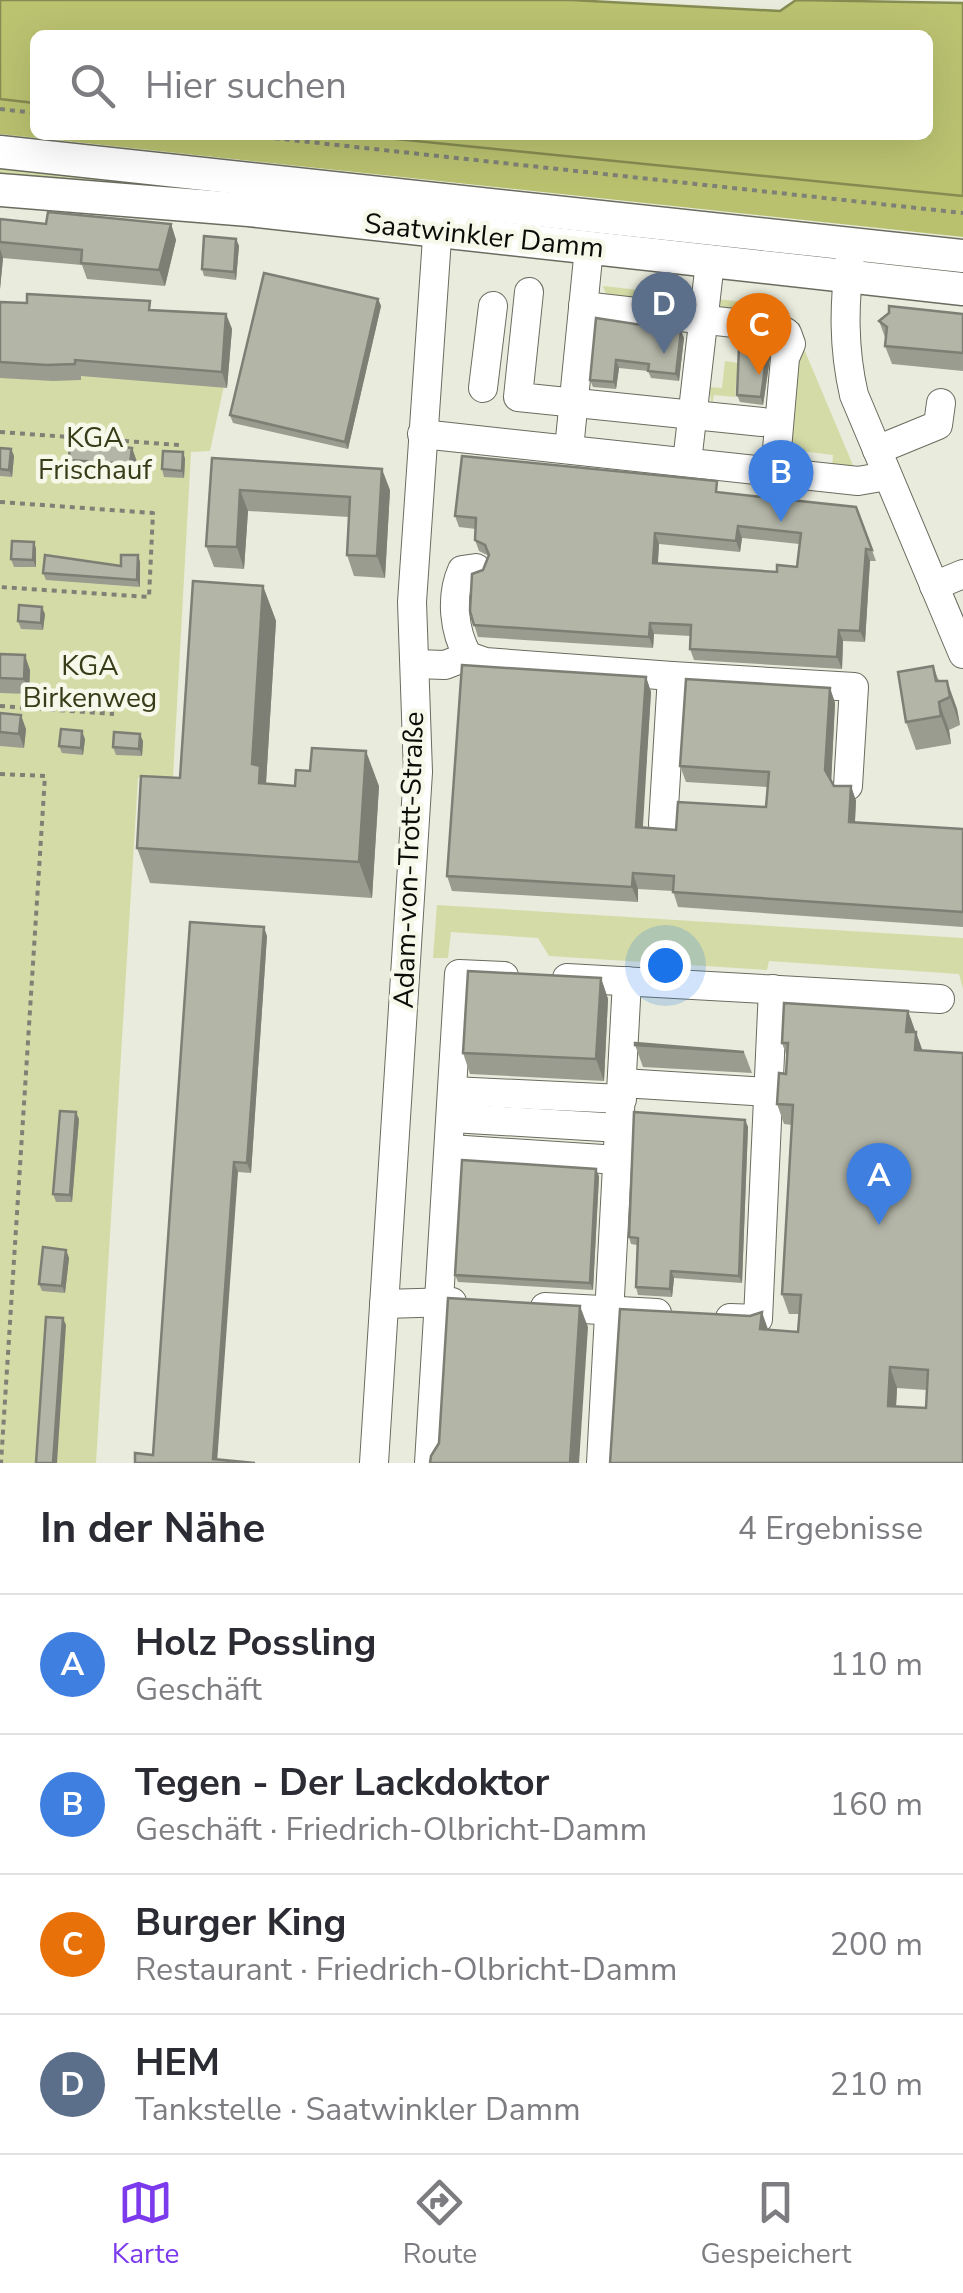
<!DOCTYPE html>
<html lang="de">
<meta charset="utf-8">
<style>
:root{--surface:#fff;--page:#f2f2f3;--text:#2b2b33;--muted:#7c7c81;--line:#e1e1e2;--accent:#7c3aed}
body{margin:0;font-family:"Nunito Sans",sans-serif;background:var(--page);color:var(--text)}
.you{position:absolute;left:665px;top:965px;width:35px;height:35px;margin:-25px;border:8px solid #fff;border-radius:50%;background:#1a73e8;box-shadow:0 0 0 15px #1a73e833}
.badge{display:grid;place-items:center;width:65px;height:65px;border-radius:50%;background:var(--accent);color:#fff;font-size:32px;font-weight:700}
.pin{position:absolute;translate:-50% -82px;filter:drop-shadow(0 2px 5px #0008)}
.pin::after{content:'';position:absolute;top:52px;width:35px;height:30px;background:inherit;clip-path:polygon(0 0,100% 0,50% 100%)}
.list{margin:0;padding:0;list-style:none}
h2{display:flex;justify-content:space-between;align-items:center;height:130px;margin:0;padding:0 40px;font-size:42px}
h2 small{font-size:32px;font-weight:400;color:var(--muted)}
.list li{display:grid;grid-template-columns:65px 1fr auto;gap:30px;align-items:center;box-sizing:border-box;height:140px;padding:0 40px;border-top:2px solid var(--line)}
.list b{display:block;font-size:38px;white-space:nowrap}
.list p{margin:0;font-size:32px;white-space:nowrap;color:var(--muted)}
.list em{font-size:32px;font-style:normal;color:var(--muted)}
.icon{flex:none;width:55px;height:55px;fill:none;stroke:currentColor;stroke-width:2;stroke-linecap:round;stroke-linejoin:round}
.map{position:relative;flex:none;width:963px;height:1463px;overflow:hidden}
.search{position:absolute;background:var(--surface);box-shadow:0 10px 40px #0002;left:30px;right:30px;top:30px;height:110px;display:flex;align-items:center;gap:25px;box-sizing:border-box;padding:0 35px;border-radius:15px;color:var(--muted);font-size:38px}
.sheet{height:690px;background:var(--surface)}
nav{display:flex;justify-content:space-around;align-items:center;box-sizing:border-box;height:140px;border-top:2px solid var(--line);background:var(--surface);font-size:28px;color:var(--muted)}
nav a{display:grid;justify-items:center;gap:5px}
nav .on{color:var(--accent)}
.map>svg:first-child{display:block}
</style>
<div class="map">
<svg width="963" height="1463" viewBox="0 0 963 1463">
<rect width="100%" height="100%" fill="#e9ebdc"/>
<g fill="#d5dba6">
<path d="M0,164L230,185L228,200L0,178Z"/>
<path d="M603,286L693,296L684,311L608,300Z"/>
<path d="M717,299L771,305L791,320L717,311Z"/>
<path d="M804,349L855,470L832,469L833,455L786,449L789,372Z"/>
<path d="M0,353L229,362L210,451L191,452L173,777L138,778L96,1463H0Z"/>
<path d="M725,361L738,363L735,397L714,395L712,406L709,387L722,388Z"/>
<path d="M437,905L963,938V989L959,974L769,961L767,970L549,956L538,938L451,932L448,958H433Z"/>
</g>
<path fill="#b9c16f" d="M0,99L35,103V135H357L963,196V237L0,134Z"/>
<path fill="#bbc371" stroke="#868c51" stroke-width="2.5" d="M0,0H571L780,11L796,0L963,3V196L357,135H928V35H35V103L0,99Z"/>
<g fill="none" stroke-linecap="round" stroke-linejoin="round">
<defs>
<g id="minor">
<path d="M850,256C844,305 843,347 854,395L963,654"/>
<path d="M529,292L518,397L762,422"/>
<path d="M583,306L779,328L787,333L791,344L785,358L775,472"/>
<path d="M483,388L493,306"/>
<path d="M422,434L858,481L887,476"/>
<path d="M569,449L589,248"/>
<path d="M877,450L938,425L941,403"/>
<path d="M687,462L710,262"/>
<path d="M476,568L462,570C450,597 454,632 468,656L485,662L672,676L663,824"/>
<path d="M934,586L963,574"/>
<path d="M415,664L445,665L468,656"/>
<path d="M672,676L854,687L848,786"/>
<path d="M567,978L940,999"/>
<path d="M622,1083L768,1092"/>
<path d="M452,1091L622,1099"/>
<path d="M452,1118L620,1128"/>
<path d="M450,1149L618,1160"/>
<path d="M384,1304L452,1302"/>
<path d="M545,1307L657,1313"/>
<path d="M730,1318L758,1319L773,989"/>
<path d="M374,1463L418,772L412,602L439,209"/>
<path d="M429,1463L459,974L504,976"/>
<path d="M601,1463L627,981"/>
</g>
<g id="major">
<path d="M0,152L963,256"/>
<path d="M0,190L249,210L963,289"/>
</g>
</defs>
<use href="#minor" stroke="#6a6c5f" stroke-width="30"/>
<use href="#major" stroke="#6a6c5f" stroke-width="35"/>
<g stroke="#7f8176" stroke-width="4" stroke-dasharray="5 5" stroke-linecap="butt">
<path d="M0,109L35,113"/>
<path d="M245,135L963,213"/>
<path d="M0,432L110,440"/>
<path d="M124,441L179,445"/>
<path d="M0,502L153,513L149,597L0,587"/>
<path d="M0,706L114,714"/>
<path d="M0,774L45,776L1,1463"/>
</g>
<use href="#minor" stroke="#fff" stroke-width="28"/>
<use href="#major" stroke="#fff" stroke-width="32"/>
</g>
<g fill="#9a9c90" fill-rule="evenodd">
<path d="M0,219L46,224H171L176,240L165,286L87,279L82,265L3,258L0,289Z"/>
<path d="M236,239L239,246L236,280L204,276L202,269Z"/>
<path d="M378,299L381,306L348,449L233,423L230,415Z"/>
<path d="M0,302L226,314L232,329L227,388L81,376V380L53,381L0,378Z"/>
<path d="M963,314V371L892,364L885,346L886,340L879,321Z"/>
<path d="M596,318L681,331L684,338L679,381L651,378L648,371L619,368L616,389L593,387L590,380Z"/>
<path d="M772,345L763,405L740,402L737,395Z"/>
<path d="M124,440L127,447L132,448L137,462L136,478L74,475L69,460Z"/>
<path d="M0,448L11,449L14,456L12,477L0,476Z"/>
<path d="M183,452L185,459L184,478L164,477L162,469Z"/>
<path d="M212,458L390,490L385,578L354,576L347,555L349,517L248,511L244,569L214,567L206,546Z"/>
<path d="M721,493L856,507L876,561H870L865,642L843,641L842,669L694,660L690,649L691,636L654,634L653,648L478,637L470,611L489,556L479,551L475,540L476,529L459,527L455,516ZM742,538L799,544L797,567L777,572L658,563L659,544L740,552Z"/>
<path d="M34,542L36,549V567H14L11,559Z"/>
<path d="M138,555L140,562V587L46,580L43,573L121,566Z"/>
<path d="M263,586L276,621L266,783L295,786H379L372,898L150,883L137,848L180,778Z"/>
<path d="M45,614L43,630L21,629L18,621Z"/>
<path d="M0,654L30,670L29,694L0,693Z"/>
<path d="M933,666L939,681H947L957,709L960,725L949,730L951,744L916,750L906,722Z"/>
<path d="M646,677L651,692L642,827L676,830L766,807L768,787L686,782L680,766L830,688L835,703L831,781L834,786H851L856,801L855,822L963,829V927L678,907L673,891L638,889V902L452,891L447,876Z"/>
<path d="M0,713L26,729L24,748L0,746Z"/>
<path d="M85,739L83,755L62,753L59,746Z"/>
<path d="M143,741L142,756L116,755L113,747Z"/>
<path d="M267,936L251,1173L238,1172L153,1455Z"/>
<path d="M601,978L608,999L604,1081L470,1074L463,1053Z"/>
<path d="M908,1011L922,1050L963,1463L768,1330L798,1332L800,1314H789L782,1294L792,1125L784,1124L777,1104L786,1074L787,1057L782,1043ZM897,1388L927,1390L926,1408L896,1406Z"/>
<path d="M635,1045L744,1052L752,1073L643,1067Z"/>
<path d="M79,1119L72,1202H56L53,1194Z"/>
<path d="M745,1120L748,1127L742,1283L674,1278L672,1297L638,1295L636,1287L637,1245L631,1244L629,1237Z"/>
<path d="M599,1176L593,1290L458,1282L455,1275Z"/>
<path d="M66,1250L69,1258L65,1293L42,1291L39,1284Z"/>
</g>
<g fill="#7d7f75">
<path d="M171,224L176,240L165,286L159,270Z"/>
<path d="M236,239L239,246L236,280L234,272Z"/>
<path d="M0,249L3,258L0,289Z"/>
<path d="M378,299L381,306L348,449L345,442Z"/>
<path d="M226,314L232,329L227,388L222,372Z"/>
<path d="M681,331L684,338L679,381L676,374Z"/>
<path d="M769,338L772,345L763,405L761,397Z"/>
<path d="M616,360L619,368L616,389L614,382Z"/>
<path d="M132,448L137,462L136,478L130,464Z"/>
<path d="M11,449L14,456L12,477L9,470Z"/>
<path d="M183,452L185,459L184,478L182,471Z"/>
<path d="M382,469L390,490L385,578L377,556Z"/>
<path d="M240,490L248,511L244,569L237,547Z"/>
<path d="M738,526L742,538L740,552L736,541Z"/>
<path d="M655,533L659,544L657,574L653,563Z"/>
<path d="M34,542L36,549V567L33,560Z"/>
<path d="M866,549L870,561L865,642L860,631Z"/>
<path d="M138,555L140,562V587L137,580Z"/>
<path d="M263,586L276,621L266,783L273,802L272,819L252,764Z"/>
<path d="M42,607L45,614L43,630L41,623Z"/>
<path d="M650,623L654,634L653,648L649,637Z"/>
<path d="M839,630L843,641L842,669L837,657Z"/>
<path d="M25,655L30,670L29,694L24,679Z"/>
<path d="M646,677L651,692L642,842L636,827Z"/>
<path d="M947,681L957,709L960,725L950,697Z"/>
<path d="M830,688L835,703L831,786L825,770Z"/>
<path d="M939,702L949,730L951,744L941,716Z"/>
<path d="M21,715L26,729L24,748L19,734Z"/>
<path d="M82,731L85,739L83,755L81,748Z"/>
<path d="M140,734L143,741L142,756L139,749Z"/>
<path d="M366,751L379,786L372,898L359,862Z"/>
<path d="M851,786L856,801L854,837L849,822Z"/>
<path d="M633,873L638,889V902L632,887Z"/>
<path d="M264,927L267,936L251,1173L247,1163Z"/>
<path d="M601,978L608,999L604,1081L596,1059Z"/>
<path d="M908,1011L915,1031L914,1052L906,1032Z"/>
<path d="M916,1032L923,1052L915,1050Z"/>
<path d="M76,1112L79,1119L72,1202L70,1195Z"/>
<path d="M745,1120L748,1127L742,1283L739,1276Z"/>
<path d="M234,1162L238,1172L217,1463L213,1459Z"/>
<path d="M596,1169L599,1176L593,1290L590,1283Z"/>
<path d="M66,1250L69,1258L65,1293L62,1286Z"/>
<path d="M671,1271L674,1278L672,1297L670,1289Z"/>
<path d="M580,1306L588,1327L579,1463H570Z"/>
<path d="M762,1312L769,1332L760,1329Z"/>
<path d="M63,1318L66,1325L57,1463H53Z"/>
<path d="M890,1367L897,1388L895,1426L888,1406Z"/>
</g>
<g fill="#b3b5a7" stroke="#7d7f75" stroke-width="2.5" fill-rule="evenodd">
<path d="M48,212L171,224L159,270L81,263L82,250L0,242V219L46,224Z"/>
<path d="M204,236L236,239L234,272L202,269Z"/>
<path d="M264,273L378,299L345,442L230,415Z"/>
<path d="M27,294L150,301L149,310L226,314L222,372L75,360V364L47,365L0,362V302L27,303Z"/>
<path d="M889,306L963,314V353L885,346L887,327L879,321L889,313Z"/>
<path d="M596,318L681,331L676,374L648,371L649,364L616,360L614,382L590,380Z"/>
<path d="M745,335L769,338L761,397L737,395L739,347L744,348Z"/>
<path d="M70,439L124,440V447L132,448L130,464L69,460Z"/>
<path d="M0,448L11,449L9,470L0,469Z"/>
<path d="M163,451L183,452L182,471L162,469Z"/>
<path d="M462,456L717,481L716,492L856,507L872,550L866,549L860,631L839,630L837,657L690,649L691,625L650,623L649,637L474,625L470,611L472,574L483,570L489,555L485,545L475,540L476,518L455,516ZM738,526L801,533L797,567L777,565V572L653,563L655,533L736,541Z"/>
<path d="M212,458L382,469L377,556L347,555L350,497L240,490L237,547L206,546Z"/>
<path d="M12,541L34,542L33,560L11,559Z"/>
<path d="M45,555L121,566V555H138L137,580L43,573Z"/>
<path d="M193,581L263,586L252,764L260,766L259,783L295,786L296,770L310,771L312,748L366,751L359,862L137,848L141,776L180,778Z"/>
<path d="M19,605L42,607L41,623L18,621Z"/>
<path d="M0,654L25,655L24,679L0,678Z"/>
<path d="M462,665L646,677L636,827L676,830L678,802L766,807L769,772L680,766L686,679L830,688L825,770L834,786H851L849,822L963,829V912L673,892L674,876L633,873L632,887L447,876Z"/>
<path d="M933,666L936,681H947L950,697L939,702L941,716L906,722L898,672Z"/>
<path d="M0,713L21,715L19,734L0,732Z"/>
<path d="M61,729L82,731L81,748L59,746Z"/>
<path d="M114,732L140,734L139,749L113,747Z"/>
<path d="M190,922L264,927L247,1163L234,1162L213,1459L255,1463H135V1453L153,1455Z"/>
<path d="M468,971L601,978L596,1059L463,1053Z"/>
<path d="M784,1003L908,1011L906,1032H916L915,1050L963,1053V1463H610L620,1309L750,1316L762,1312L760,1329L798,1332L801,1295L782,1294L793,1105L777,1104L779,1073L786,1074L788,1043H782ZM890,1367L928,1370L926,1408L888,1406Z"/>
<path d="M635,1043L744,1052L635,1045Z"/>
<path d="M60,1111L76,1112L70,1195L53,1194Z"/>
<path d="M634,1112L745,1120L739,1276L671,1271L670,1289L636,1287L638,1238L629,1237Z"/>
<path d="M462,1160L596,1169L590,1283L455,1275Z"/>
<path d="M43,1247L66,1250L62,1286L39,1284Z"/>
<path d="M448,1298L580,1306L570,1463H430L431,1456L439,1443Z"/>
<path d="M46,1317L63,1318L53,1463H36Z"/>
</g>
<g text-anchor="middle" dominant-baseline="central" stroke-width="9" stroke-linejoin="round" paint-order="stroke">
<g font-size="28" fill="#0b0c07" stroke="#f6f8ea">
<text transform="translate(484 236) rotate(6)">Saatwinkler Damm</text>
<text transform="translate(409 860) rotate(-88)">Adam-von-Trott-Straße</text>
</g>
<g font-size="28" fill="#393c18" stroke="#f6f8ea">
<text x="95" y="438">KGA<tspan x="95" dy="32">Frischauf</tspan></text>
<text x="90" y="666">KGA<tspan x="90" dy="32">Birkenweg</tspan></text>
</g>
</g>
</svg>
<div class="you"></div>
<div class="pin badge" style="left:879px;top:1225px;background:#3f7fe0">A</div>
<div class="pin badge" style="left:781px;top:522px;background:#3f7fe0">B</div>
<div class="pin badge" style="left:759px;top:375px;background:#e8710a">C</div>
<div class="pin badge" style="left:664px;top:354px;background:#5c6f8a">D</div>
<div class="search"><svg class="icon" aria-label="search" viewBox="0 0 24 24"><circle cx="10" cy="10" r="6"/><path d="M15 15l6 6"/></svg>Hier suchen</div>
</div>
<section class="sheet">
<h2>In der Nähe<small>4 Ergebnisse</small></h2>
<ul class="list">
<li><span class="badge" style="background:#3f7fe0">A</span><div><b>Holz Possling</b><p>Geschäft</p></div><em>110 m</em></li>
<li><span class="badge" style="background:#3f7fe0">B</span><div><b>Tegen - Der Lackdoktor</b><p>Geschäft · Friedrich-Olbricht-Damm</p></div><em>160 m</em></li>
<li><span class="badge" style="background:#e8710a">C</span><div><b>Burger King</b><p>Restaurant · Friedrich-Olbricht-Damm</p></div><em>200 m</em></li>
<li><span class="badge" style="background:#5c6f8a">D</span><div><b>HEM</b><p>Tankstelle · Saatwinkler Damm</p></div><em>210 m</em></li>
</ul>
</section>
<nav>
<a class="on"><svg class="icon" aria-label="map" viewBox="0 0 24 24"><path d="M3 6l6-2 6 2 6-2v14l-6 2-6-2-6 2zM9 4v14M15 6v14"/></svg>Karte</a>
<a><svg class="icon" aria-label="directions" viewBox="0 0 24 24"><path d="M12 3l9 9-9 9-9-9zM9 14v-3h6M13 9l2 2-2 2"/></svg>Route</a>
<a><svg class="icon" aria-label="saved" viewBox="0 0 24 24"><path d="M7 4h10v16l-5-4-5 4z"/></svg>Gespeichert</a>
</nav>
